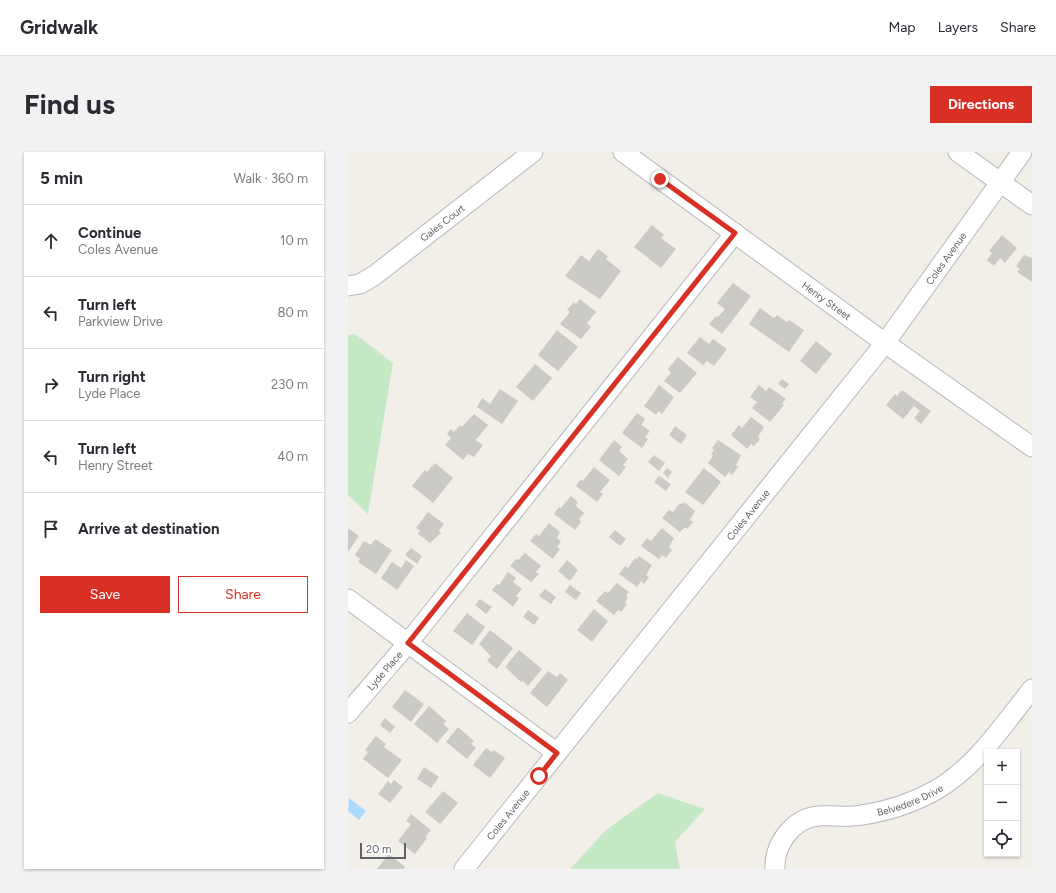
<!DOCTYPE html>
<meta charset="utf-8">
<style>
:root{--surface:#fff;--page:#f2f2f3;--text:#2b2b33;--muted:#7c7c81;--line:#e1e1e2;--accent:#d93025}
body{margin:0;font-family:Figtree,sans-serif;background:var(--page);color:var(--text)}
.controls{position:absolute;right:12px;bottom:12px;display:grid;overflow:hidden;border-radius:0px;box-shadow:0 1px 3px #0004}
.controls button{width:36px;height:36px;display:grid;place-items:center;padding:0;border:0;border-bottom:1px solid var(--line);background:var(--surface);color:var(--text);font:20px sans-serif}
.scale{position:absolute;left:12px;bottom:10px;width:46px;box-sizing:border-box;padding-left:4px;border:2px solid #5f6368;border-top:0;font-size:11px;line-height:14px;white-space:nowrap;color:#5f6368;-webkit-text-stroke:3px #fff;paint-order:stroke}
.stop{position:absolute;width:12px;height:12px;margin:-9px;border:3px solid #d93025;border-radius:50%;background:#fff}
.stop.end{background:#d93025;border-color:#fff;box-shadow:0 1px 4px #0008}
.list{margin:0;padding:0;list-style:none}
h2{display:flex;justify-content:space-between;align-items:center;height:52px;margin:0;padding:0 16px;font-size:17px}
h2 small{font-size:13px;font-weight:400;color:var(--muted)}
.list li{display:grid;grid-template-columns:26px 1fr auto;gap:12px;align-items:center;box-sizing:border-box;height:72px;padding:0 16px;border-top:1px solid var(--line)}
.list b{display:block;font-size:15px;white-space:nowrap}
.list p{margin:0;font-size:13px;white-space:nowrap;color:var(--muted)}
.list em{font-size:13px;font-style:normal;color:var(--muted)}
.actions{display:flex;gap:8px;padding:12px 16px}
.actions a{flex:1;padding:9px 0;border:1px solid var(--accent);border-radius:0px;text-align:center;font-size:14px;color:var(--accent)}
.actions .main{background:var(--accent);color:#fff}
.icon{flex:none;width:22px;height:22px;fill:none;stroke:currentColor;stroke-width:2;stroke-linecap:round;stroke-linejoin:round}
.map{position:relative;flex:none;width:684px;height:717px;overflow:hidden;border-radius:0px}
header{display:flex;align-items:center;gap:24px;box-sizing:border-box;height:56px;padding:0 20px;background:var(--surface);border-bottom:1px solid var(--line)}
header strong{font-size:19px}
nav{display:flex;gap:22px;margin-inline-start:auto;font-size:14px}
.intro{display:flex;align-items:center;justify-content:space-between;box-sizing:border-box;height:96px;padding:0 24px}
h1{margin:0;font-size:28px}
.button{padding:10px 18px;border-radius:0px;background:var(--accent);color:#fff;font-size:14px;font-weight:700}
main{display:flex;gap:24px;padding:0 24px}
aside{flex:1;background:var(--surface);border-radius:0px;box-shadow:0 1px 3px #0004}
.map>svg:first-child{display:block}
</style>
<header>
<strong>Gridwalk</strong>
<nav><a>Map</a><a>Layers</a><a>Share</a></nav>
</header>
<div class="intro"><h1>Find us</h1><a class="button">Directions</a></div>
<main>
<aside>
<h2>5 min<small>Walk · 360 m</small></h2>
<ul class="list">
<li><svg class="icon" aria-label="ahead" viewBox="0 0 24 24"><path d="M12 20V5M6 11l6-6 6 6"/></svg><div><b>Continue</b><p>Coles Avenue</p></div><em>10 m</em></li>
<li><svg class="icon" aria-label="left" viewBox="0 0 24 24"><path d="M17 20v-9H6M10 6l-5 5 5 5"/></svg><div><b>Turn left</b><p>Parkview Drive</p></div><em>80 m</em></li>
<li><svg class="icon" aria-label="right" viewBox="0 0 24 24"><path d="M7 20v-9h11M14 6l5 5-5 5"/></svg><div><b>Turn right</b><p>Lyde Place</p></div><em>230 m</em></li>
<li><svg class="icon" aria-label="left" viewBox="0 0 24 24"><path d="M17 20v-9H6M10 6l-5 5 5 5"/></svg><div><b>Turn left</b><p>Henry Street</p></div><em>40 m</em></li>
<li><svg class="icon" aria-label="arrive" viewBox="0 0 24 24"><path d="M6 21V4h12l-3 4 3 4H6"/></svg><div><b>Arrive at destination</b></div></li>
</ul>
<div class="actions"><a class="main">Save</a><a>Share</a></div>
</aside>
<div class="map">
<svg width="684" height="717" viewBox="0 0 684 717">
<rect width="100%" height="100%" fill="#f1efe8"/>
<g fill="#c5e8c5">
<path d="M7,182L45,211L20,362L0,343V183Z"/>
<path d="M310,641L357,657L327,690L332,717H222L258,678Z"/>
</g>
<path fill="#aadaff" d="M1,646L18,659L11,668L0,659Z"/>
<g fill="#cccac5">
<path d="M304,73L316,83L313,86L328,97L313,116L286,95Z"/>
<path d="M654,83L669,96L657,111L652,106L646,114L639,108L644,101L641,99Z"/>
<path d="M250,97L260,104L258,107L273,119L252,147L217,124L233,103L241,109Z"/>
<path d="M676,103L684,106V130L669,120L672,117L668,114Z"/>
<path d="M385,131L403,144L374,182L361,172L368,164L370,165L377,157L369,151Z"/>
<path d="M232,147L248,160L239,171L243,175L233,187L212,172L222,160L219,158L226,150L228,152Z"/>
<path d="M412,156L426,166L429,163L439,170L441,168L456,178L441,200L401,172Z"/>
<path d="M209,178L230,195L210,219L190,203Z"/>
<path d="M352,185L361,192L365,187L379,197L366,214L359,209L355,213L339,201Z"/>
<path d="M468,189L484,202L468,222L452,209Z"/>
<path d="M330,205L349,221L332,241L316,229L323,221L320,217Z"/>
<path d="M187,212L204,226L185,249L168,235Z"/>
<path d="M434,227L441,232L437,237L430,232Z"/>
<path d="M311,233L326,245L314,262L311,259L308,263L296,254Z"/>
<path d="M411,233L418,239L421,235L438,247L434,252L436,253L422,270L404,256L409,250L402,245Z"/>
<path d="M152,237L170,249L154,272L129,255L134,246L142,252Z"/>
<path d="M554,238L583,259L573,272L566,266L572,259L566,254L555,267L538,253L547,242L549,244Z"/>
<path d="M289,261L297,267L293,273L302,279L297,285L300,287L294,296L274,281Z"/>
<path d="M126,262L140,273L128,288L135,293L126,305L120,302L115,308L97,293L103,286L99,282L103,277L106,280L112,273L114,275Z"/>
<path d="M403,265L416,275L410,285L412,287L406,294L403,292L399,297L383,283L391,273L394,276Z"/>
<path d="M327,274L339,283L333,292L321,283Z"/>
<path d="M266,288L274,295L271,299L280,307L275,313L278,315L271,324L251,308Z"/>
<path d="M370,288L393,303L388,313L390,315L384,323L381,320L377,325L360,311L365,304L363,302L366,298L364,296Z"/>
<path d="M306,303L317,311L311,319L300,310Z"/>
<path d="M87,311L105,326L85,351L64,334L77,318L79,320Z"/>
<path d="M246,315L262,328L252,340L255,342L249,350L228,334L233,327L235,329Z"/>
<path d="M319,316L324,320L320,326L315,321Z"/>
<path d="M356,316L373,330L355,353L337,340Z"/>
<path d="M311,324L323,332L318,339L306,330Z"/>
<path d="M223,344L230,350L228,354L236,361L231,367L233,370L227,378L206,362L211,355L213,356Z"/>
<path d="M336,350L347,359L342,368L345,370L339,377L337,375L332,380L314,366L321,358L325,360L332,351L334,352Z"/>
<path d="M80,360L96,372L91,379L93,381L82,391L70,382L72,379L68,376Z"/>
<path d="M201,371L212,380L209,386L213,389L209,395L212,397L205,407L182,389L188,382L191,384Z"/>
<path d="M0,376L11,384L0,400Z"/>
<path d="M314,376L326,386L321,395L324,398L318,406L314,403L311,407L293,394L299,386L303,389Z"/>
<path d="M267,378L278,387L272,394L261,385Z"/>
<path d="M27,387L44,398L28,422L10,410L12,407L7,403L16,389L23,393Z"/>
<path d="M63,396L74,404L69,412L57,403Z"/>
<path d="M177,401L193,414L188,420L191,422L183,430L162,414L168,407L170,408Z"/>
<path d="M291,404L304,413L298,423L301,425L296,432L293,429L289,435L271,422L277,414L280,416L287,406L289,407Z"/>
<path d="M58,408L66,414L49,438L33,426L44,410L53,416Z"/>
<path d="M219,408L230,418L222,429L210,419Z"/>
<path d="M160,420L168,426L165,430L174,437L168,444L171,446L165,455L144,438L149,432L151,433Z"/>
<path d="M269,431L281,440L278,444L280,446L277,450L279,452L273,460L270,458L266,463L248,449L257,439L260,441Z"/>
<path d="M222,433L233,441L228,448L217,440Z"/>
<path d="M197,437L208,445L203,452L191,444Z"/>
<path d="M132,447L144,455L138,462L127,453Z"/>
<path d="M246,457L260,469L244,490L229,478Z"/>
<path d="M180,458L191,466L186,473L175,465Z"/>
<path d="M119,461L137,475L124,493L105,479Z"/>
<path d="M142,478L165,496L149,517L139,509L143,504L131,492Z"/>
<path d="M171,498L194,517L180,534L175,529L173,530L157,515Z"/>
<path d="M200,519L209,525L212,521L220,528L199,555L182,541Z"/>
<path d="M57,538L76,552L63,570L44,555Z"/>
<path d="M81,554L98,569L95,572L101,577L89,591L66,572Z"/>
<path d="M37,566L47,575L42,581L32,573Z"/>
<path d="M110,575L126,589L123,592L128,596L119,607L98,590Z"/>
<path d="M28,584L38,592L36,595L54,608L40,626L15,607L20,600L17,598Z"/>
<path d="M138,596L144,600L146,598L157,606L142,626L125,613Z"/>
<path d="M76,615L91,625L83,636L69,627Z"/>
<path d="M46,628L55,635L42,651L30,642L40,629L43,632Z"/>
<path d="M95,639L110,651L92,672L77,660Z"/>
<path d="M63,662L83,678L77,685L79,686L67,702L50,689L63,672L58,669Z"/>
<path d="M41,702L57,715L56,717H29Z"/>
</g>
<g fill="none" stroke-linecap="round" stroke-linejoin="round">
<defs>
<g id="minor">
<path id="s1" d="M275,0L537,191L684,295"/>
<path d="M610,0L684,53"/>
<path id="s2" d="M0,134L12,132L27,123L185,0"/>
<path d="M0,447L209,601"/>
<path id="s3" d="M0,561L60,491L387,81"/>
<path id="s4" d="M116,717L537,191L674,0"/>
<path id="s5" d="M427,717C426,692 445,666 471,664C485,663 499,666 514,663C540,659 565,651 588,638C629,614 655,573 684,537"/>
</g>
</defs>
<use href="#minor" stroke="#b5b8bc" stroke-width="21"/>
<use href="#minor" stroke="#fff" stroke-width="19"/>
</g>
<g fill="none" stroke-linecap="round" stroke-linejoin="round">
<path stroke="#d93025" stroke-width="5" d="M191,624L209,601L60,491L387,81L312,27"/>
</g>
<g text-anchor="middle" dominant-baseline="central" stroke-width="3.5" stroke-linejoin="round" paint-order="stroke">
<g font-size="10" fill="#5f6368" stroke="#fff">
<text stroke="none"><textPath href="#s2" startOffset="115">Gales Court</textPath></text>
<text stroke="none"><textPath href="#s4" startOffset="778">Coles Avenue</textPath></text>
<text stroke="none"><textPath href="#s1" startOffset="252">Henry Street</textPath></text>
<text stroke="none"><textPath href="#s4" startOffset="454">Coles Avenue</textPath></text>
<text stroke="none"><textPath href="#s3" startOffset="56">Lyde Place</textPath></text>
<text stroke="none"><textPath href="#s5" startOffset="169">Belvedere Drive</textPath></text>
<text stroke="none"><textPath href="#s4" startOffset="70">Coles Avenue</textPath></text>
</g>
</g>
</svg>
<div class="controls">
<button>+</button>
<button>−</button>
<button><svg class="icon" aria-label="locate" viewBox="0 0 24 24"><circle cx="12" cy="12" r="6"/><path d="M12 2v4M12 18v4M2 12h4M18 12h4"/></svg></button>
</div>
<div class="scale">20 m</div>
<div class="stop" style="left:191px;top:624px"></div>
<div class="stop end" style="left:312px;top:27px"></div>
</div>
</main>
